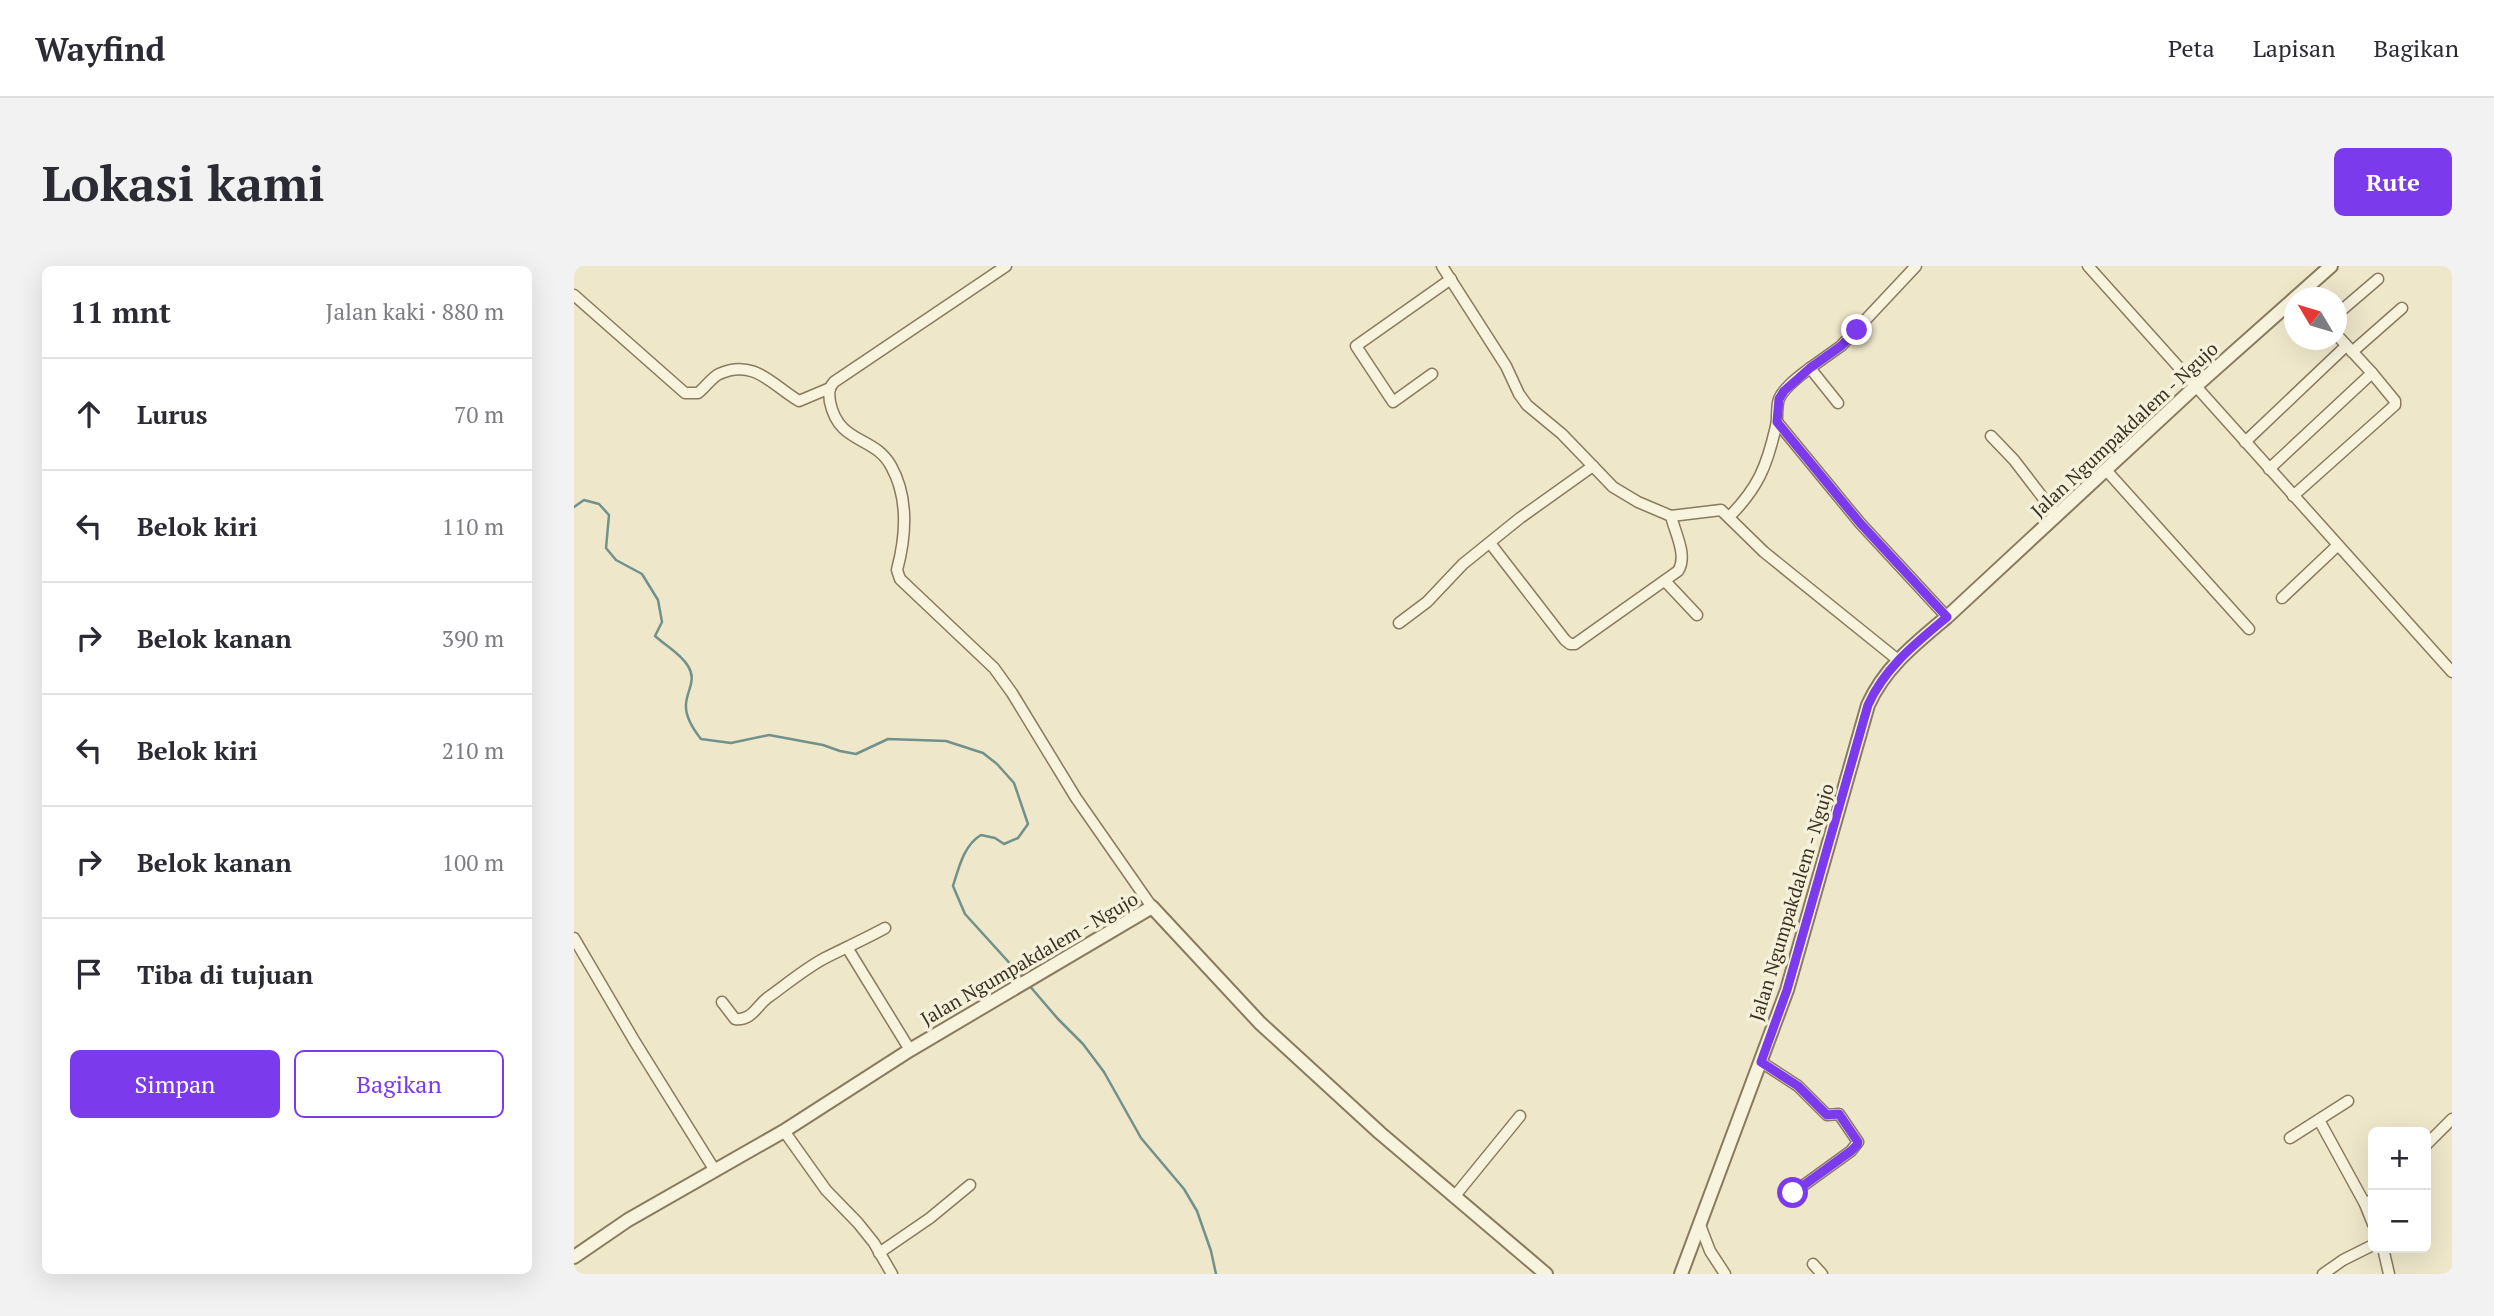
<!DOCTYPE html>
<html lang="id">
<meta charset="utf-8">
<style>
:root{--surface:#fff;--page:#f2f2f3;--text:#2b2b33;--muted:#7c7c81;--line:#e1e1e2;--accent:#7c3aed}
body{margin:0;font-family:"PT Serif",serif;background:var(--page);color:var(--text)}
.controls{position:absolute;right:21px;bottom:21px;display:grid;overflow:hidden;border-radius:10px;box-shadow:0 7px 28px #0002}
.controls button{width:63px;height:63px;display:grid;place-items:center;padding:0;border:0;border-bottom:2px solid var(--line);background:var(--surface);color:var(--text);font:35px sans-serif}
.compass{position:absolute;left:1710px;top:21px;width:63px;height:63px;border-radius:50%;background:var(--surface);box-shadow:0 7px 28px #0002;rotate:308deg}
.stop{position:absolute;width:21px;height:21px;margin:-16px;border:5px solid #7c3aed;border-radius:50%;background:#fff}
.stop.end{background:#7c3aed;border-color:#fff;box-shadow:0 2px 7px #0008}
.list{margin:0;padding:0;list-style:none}
h2{display:flex;justify-content:space-between;align-items:center;height:91px;margin:0;padding:0 28px;font-size:30px}
h2 small{font-size:23px;font-weight:400;color:var(--muted)}
.list li{display:grid;grid-template-columns:46px 1fr auto;gap:21px;align-items:center;box-sizing:border-box;height:112px;padding:0 28px;border-top:2px solid var(--line)}
.list b{display:block;font-size:26px;white-space:nowrap}
.list em{font-size:23px;font-style:normal;color:var(--muted)}
.actions{display:flex;gap:14px;padding:21px 28px}
.actions a{flex:1;padding:16px 0;border:2px solid var(--accent);border-radius:10px;text-align:center;font-size:24px;color:var(--accent)}
.actions .main{background:var(--accent);color:#fff}
.icon{flex:none;width:38px;height:38px;fill:none;stroke:currentColor;stroke-width:2;stroke-linecap:round;stroke-linejoin:round}
.map{position:relative;flex:none;width:1878px;height:1008px;overflow:hidden;border-radius:10px}
header{display:flex;align-items:center;gap:42px;box-sizing:border-box;height:98px;padding:0 35px;background:var(--surface);border-bottom:2px solid var(--line)}
header strong{font-size:33px}
nav{display:flex;gap:38px;margin-inline-start:auto;font-size:24px}
.intro{display:flex;align-items:center;justify-content:space-between;box-sizing:border-box;height:168px;padding:0 42px}
h1{margin:0;font-size:49px}
.button{padding:18px 32px;border-radius:10px;background:var(--accent);color:#fff;font-size:24px;font-weight:700}
main{display:flex;gap:42px;padding:0 42px}
aside{flex:1;background:var(--surface);border-radius:10px;box-shadow:0 7px 28px #0002}
.map>svg:first-child{display:block}
</style>
<header>
<strong>Wayfind</strong>
<nav><a>Peta</a><a>Lapisan</a><a>Bagikan</a></nav>
</header>
<div class="intro"><h1>Lokasi kami</h1><a class="button">Rute</a></div>
<main>
<aside>
<h2>11 mnt<small>Jalan kaki · 880 m</small></h2>
<ul class="list">
<li><svg class="icon" aria-label="ahead" viewBox="0 0 24 24"><path d="M12 20V5M6 11l6-6 6 6"/></svg><div><b>Lurus</b></div><em>70 m</em></li>
<li><svg class="icon" aria-label="left" viewBox="0 0 24 24"><path d="M17 20v-9H6M10 6l-5 5 5 5"/></svg><div><b>Belok kiri</b></div><em>110 m</em></li>
<li><svg class="icon" aria-label="right" viewBox="0 0 24 24"><path d="M7 20v-9h11M14 6l5 5-5 5"/></svg><div><b>Belok kanan</b></div><em>390 m</em></li>
<li><svg class="icon" aria-label="left" viewBox="0 0 24 24"><path d="M17 20v-9H6M10 6l-5 5 5 5"/></svg><div><b>Belok kiri</b></div><em>210 m</em></li>
<li><svg class="icon" aria-label="right" viewBox="0 0 24 24"><path d="M7 20v-9h11M14 6l5 5-5 5"/></svg><div><b>Belok kanan</b></div><em>100 m</em></li>
<li><svg class="icon" aria-label="arrive" viewBox="0 0 24 24"><path d="M6 21V4h12l-3 4 3 4H6"/></svg><div><b>Tiba di tujuan</b></div></li>
</ul>
<div class="actions"><a class="main">Simpan</a><a>Bagikan</a></div>
</aside>
<div class="map">
<svg width="1878" height="1008" viewBox="0 0 1878 1008">
<rect width="100%" height="100%" fill="#eee7ca"/>
<g fill="none" stroke-linecap="round" stroke-linejoin="round">
<g stroke="#71918c" stroke-width="2.5">
<path d="M0,241L10,234L25,238L35,249L32,282L42,294L68,308L84,334L88,356L81,370C92,380 107,388 114,400C123,414 113,424 112,438C111,451 119,463 127,473L157,477L195,469L249,479L266,485L282,488L314,473L372,475L409,487L423,498L440,517L454,558L444,572L430,578L421,572L407,569C390,579 385,601 379,620L391,648L450,713"/>
<path d="M454,718L484,753L509,778L530,806L567,872L610,923L623,945L637,985L642,1008"/>
</g>
<defs>
<g id="minor">
<path d="M432,0L260,116C254,123 255,128 256,136C265,179 300,169 317,200C335,232 332,270 323,304L326,313L420,402L438,427L502,532L578,641"/>
<path d="M868,0L932,100L945,128L953,139L988,168L1039,221L1064,236L1097,250L1147,244L1190,286L1324,394"/>
<path d="M1514,0L1878,406"/>
<path d="M0,29L111,127H124C131,122 137,112 145,108C180,92 198,119 225,135L256,122"/>
<path d="M1762,49L1804,13"/>
<path d="M1778,86L1828,42"/>
<path d="M858,108L819,136L782,80L877,13"/>
<path d="M1264,137L1236,102L1267,80L1342,0"/>
<path d="M1203,156L1286,257L1373,351"/>
<path d="M1417,170L1440,194L1483,250"/>
<path d="M1671,176L1772,80"/>
<path d="M1695,203L1798,107L1762,68"/>
<path d="M1532,204L1675,363"/>
<path d="M1719,230L1821,139V135L1798,107"/>
<path d="M1155,251C1184,222 1193,200 1202,160C1204,152 1202,141 1205,133C1210,121 1226,110 1236,102"/>
<path d="M916,277L991,374L996,378H1001L1104,305C1114,290 1101,267 1097,250"/>
<path d="M1091,315L1123,349"/>
<path d="M1708,332L1763,280"/>
<path d="M825,357L853,336L889,298L946,252L1019,200"/>
<path d="M0,672L61,776L140,903"/>
<path d="M274,683L336,784"/>
<path d="M148,736L161,753C179,755 183,738 196,730C214,717 232,702 251,692C271,682 291,673 311,662"/>
<path d="M1187,796L1224,820L1253,849L1265,848L1284,876L1277,885L1219,927"/>
<path d="M1745,854L1791,938"/>
<path d="M210,865L252,924L284,957L300,977L318,1008"/>
<path d="M1716,872L1774,835"/>
<path d="M1852,879L1878,853"/>
<path d="M880,931L946,850"/>
<path d="M1799,933L1791,938L1799,958"/>
<path d="M1126,959L1136,985L1151,1008"/>
<path d="M1809,982L1815,1008"/>
<path d="M305,987L356,952L396,919"/>
<path d="M1239,998L1248,1008"/>
<path d="M1749,1008L1769,994L1799,979"/>
</g>
<g id="tertiary">
<path d="M0,991L54,954L210,865L336,784L578,641L686,757L806,867L972,1008"/>
<path d="M1107,1008L1213,724L1294,439C1311,401 1342,377 1373,351L1622,120L1757,0"/>
</g>
</defs>
<use href="#minor" stroke="#8a7a5f" stroke-width="13"/>
<use href="#tertiary" stroke="#8a7a5f" stroke-width="16"/>
<use href="#minor" stroke="#f8f3dd" stroke-width="10"/>
<use href="#tertiary" stroke="#f8f3dd" stroke-width="12"/>
</g>
<g fill="none" stroke-linecap="round" stroke-linejoin="round">
<path stroke="#7c3aed" stroke-width="9" d="M1219,927L1277,885L1283,879L1284,876L1265,848L1253,849L1224,820L1187,796L1213,724L1294,439C1311,401 1342,377 1373,351L1286,257L1203,156L1205,133L1210,125L1236,102L1267,80L1283,64"/>
</g>
<g text-anchor="middle" dominant-baseline="central" stroke-width="7" stroke-linejoin="round" paint-order="stroke">
<g font-size="19" fill="#3b3122" stroke="#f5f0d9">
<text transform="translate(1550 163) rotate(-43)">Jalan Ngumpakdalem - Ngujo</text>
<text transform="translate(1217 636) rotate(-73)">Jalan Ngumpakdalem - Ngujo</text>
<text transform="translate(455 692) rotate(-30)">Jalan Ngumpakdalem - Ngujo</text>
</g>
</g>
</svg>
<div class="controls">
<button>+</button>
<button>−</button>
</div>
<svg class="compass" viewBox="-18 -18 36 36"><path d="M0-13l5 13h-10z" fill="#e53935"/><path d="M0 13l5-13h-10z" fill="#7c7c81"/></svg>
<div class="stop" style="left:1219px;top:927px"></div>
<div class="stop end" style="left:1283px;top:64px"></div>
</div>
</main>
